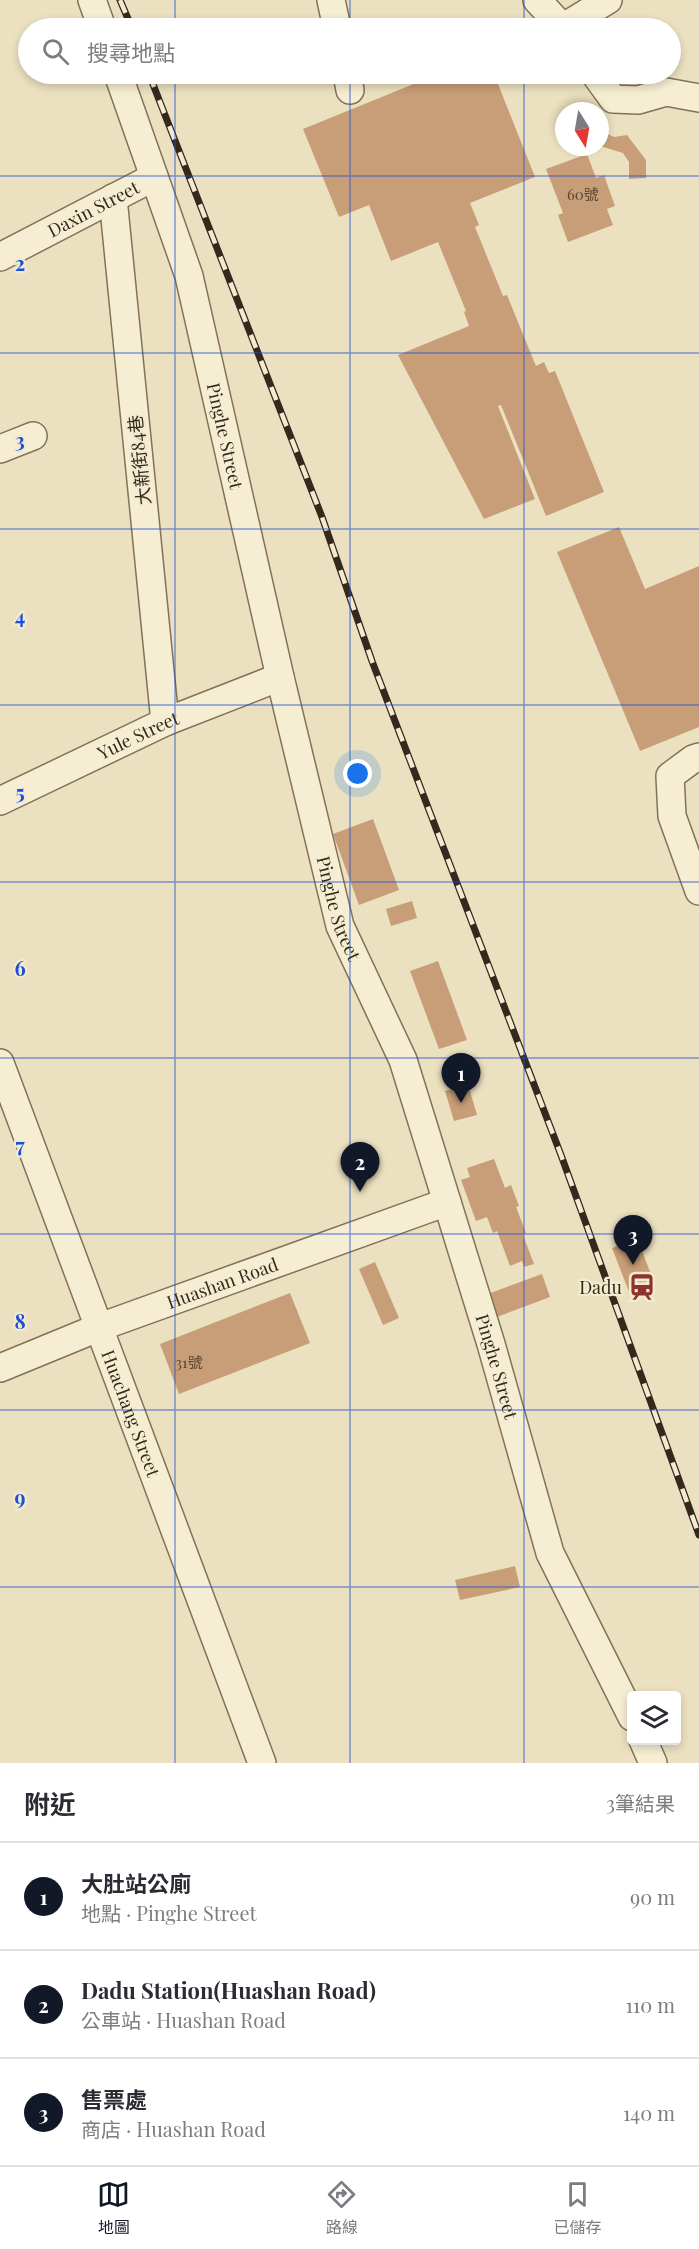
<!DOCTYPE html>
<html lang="zh-TW">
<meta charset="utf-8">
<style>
:root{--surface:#fff;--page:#f7f7f7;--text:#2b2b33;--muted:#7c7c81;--line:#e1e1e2;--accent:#111827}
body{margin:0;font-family:"Playfair Display","Noto Sans TC",serif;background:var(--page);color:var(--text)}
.controls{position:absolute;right:18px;bottom:18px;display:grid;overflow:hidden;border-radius:6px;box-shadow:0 3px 9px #0003}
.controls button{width:54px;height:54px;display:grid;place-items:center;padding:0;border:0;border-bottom:2px solid var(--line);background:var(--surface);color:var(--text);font:30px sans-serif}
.compass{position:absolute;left:555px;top:102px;width:54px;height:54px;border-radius:50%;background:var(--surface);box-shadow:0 3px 9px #0003;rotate:169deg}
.you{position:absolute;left:358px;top:774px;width:21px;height:21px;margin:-15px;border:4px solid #fff;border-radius:50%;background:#1a73e8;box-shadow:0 0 0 9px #1a73e833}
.badge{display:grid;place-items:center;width:39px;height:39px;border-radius:50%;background:var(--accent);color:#fff;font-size:20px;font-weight:700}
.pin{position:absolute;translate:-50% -50px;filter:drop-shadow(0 2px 3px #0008)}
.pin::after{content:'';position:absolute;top:32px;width:21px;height:18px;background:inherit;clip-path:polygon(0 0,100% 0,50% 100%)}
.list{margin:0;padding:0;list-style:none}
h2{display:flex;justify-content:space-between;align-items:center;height:78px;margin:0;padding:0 24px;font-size:26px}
h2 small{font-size:20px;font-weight:400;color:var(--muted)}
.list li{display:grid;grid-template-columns:39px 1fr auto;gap:18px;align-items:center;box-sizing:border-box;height:108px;padding:0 24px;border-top:2px solid var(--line)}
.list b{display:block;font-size:22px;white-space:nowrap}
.list p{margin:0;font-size:20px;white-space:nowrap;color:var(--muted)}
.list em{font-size:20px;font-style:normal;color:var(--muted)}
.icon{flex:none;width:33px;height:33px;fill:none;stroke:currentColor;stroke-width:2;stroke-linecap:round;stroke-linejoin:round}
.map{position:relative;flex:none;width:699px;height:1763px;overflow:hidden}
.search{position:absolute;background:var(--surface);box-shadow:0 3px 9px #0003;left:18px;right:18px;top:18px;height:66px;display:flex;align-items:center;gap:15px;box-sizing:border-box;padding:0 21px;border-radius:33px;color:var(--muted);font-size:22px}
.sheet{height:402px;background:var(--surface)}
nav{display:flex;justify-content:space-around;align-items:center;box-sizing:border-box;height:84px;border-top:2px solid var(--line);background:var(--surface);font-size:16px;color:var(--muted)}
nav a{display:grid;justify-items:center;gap:3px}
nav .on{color:var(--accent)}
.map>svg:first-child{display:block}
</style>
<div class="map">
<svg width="699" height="1763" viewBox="0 0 699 1763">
<rect width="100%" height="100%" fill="#ebe1c0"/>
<g fill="#c79e77">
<path d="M460,74H494L535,177L470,203L479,225L475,227L503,296L507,295L536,366L544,362L549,373L555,371L604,492L546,516L501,405L498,406L535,499L484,519L398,355L469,326L464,312L466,311L438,242L391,261L369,205L339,217L303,129L421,81Z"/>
<path d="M600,130L614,137L627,135L646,160V178L629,179V162L623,153L600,146Z"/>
<path d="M587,154L596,178L604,175L615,206L607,209L613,225L568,242L558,215L563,213L546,169Z"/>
<path d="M619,527L645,589L699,566V727L640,751L557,552Z"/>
<path d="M373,819L399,890L359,905L333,834Z"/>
<path d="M412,901L417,918L391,926L386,909Z"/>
<path d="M438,961L467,1040L439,1049L410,971Z"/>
<path d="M468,1084L477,1115L454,1121L445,1091Z"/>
<path d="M494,1159L505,1188L511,1185L519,1206L516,1207L526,1233L523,1235L534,1264L524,1267L522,1261L510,1266L497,1231L493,1233L487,1217L476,1221L461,1180L470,1177L467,1168Z"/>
<path d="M637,1238L654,1282L629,1292L612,1248Z"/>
<path d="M375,1262L399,1318L383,1325L359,1269Z"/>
<path d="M542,1274L550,1297L497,1317L488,1294Z"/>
<path d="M290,1293L310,1343L179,1394L160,1344Z"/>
<path d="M515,1566L520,1587L460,1600L455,1580Z"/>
</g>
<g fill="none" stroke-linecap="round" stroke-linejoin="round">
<defs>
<g id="minor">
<path d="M92,0L102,28"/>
<path d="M331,0L337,28"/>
<path d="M537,0L563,28"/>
<path d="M562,28L608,0"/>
<path id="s1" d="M118,74L189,276L280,677L340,926L403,1060L491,1344L550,1553L632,1717"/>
<path d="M347,74L350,90"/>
<path d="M595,74L613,99L638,100L666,92L699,98"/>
<path d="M113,198L165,722"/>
<path id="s2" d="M0,257L154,177"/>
<path d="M0,449L33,436"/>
<path d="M699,757L693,759L670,776L672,816L699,891"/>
<path id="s3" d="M0,801L165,722L280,677"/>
<path id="s4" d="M0,1063L262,1763"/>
<path id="s5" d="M0,1368L100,1327L447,1202"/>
<path d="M643,1740L653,1763"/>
</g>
</defs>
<use href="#minor" stroke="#827259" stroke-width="30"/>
<use href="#minor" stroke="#f6eed2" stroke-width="27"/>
<defs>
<g id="rail">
<path d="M120,0L132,28"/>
<path d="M149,74L322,517L372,661L561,1155L699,1535"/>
</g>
</defs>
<use href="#rail" stroke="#33291c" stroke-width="7"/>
<use href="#rail" stroke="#f3ebcf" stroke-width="4.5" stroke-dasharray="14" stroke-linecap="butt"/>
</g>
<path fill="none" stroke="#1d4ed8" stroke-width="1.5" stroke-opacity="0.55" d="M175,0V28M350,0V28M524,0V28M175,74V1763M350,74V1763M524,74V1763M0,176H699M0,353H699M0,529H699M0,705H699M0,882H699M0,1058H699M0,1234H699M0,1410H699M0,1587H699"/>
<defs>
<symbol id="station-bare" viewBox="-9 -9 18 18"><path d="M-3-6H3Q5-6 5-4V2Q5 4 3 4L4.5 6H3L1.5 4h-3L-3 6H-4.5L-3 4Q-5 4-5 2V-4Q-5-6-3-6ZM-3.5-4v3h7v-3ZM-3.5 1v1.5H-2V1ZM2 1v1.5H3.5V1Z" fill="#8e322c" stroke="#f3ebcf" stroke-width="2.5" paint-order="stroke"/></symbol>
</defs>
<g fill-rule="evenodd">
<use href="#station-bare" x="623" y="1268" width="38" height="38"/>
</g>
<g text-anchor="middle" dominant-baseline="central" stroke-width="4.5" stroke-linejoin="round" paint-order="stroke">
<g font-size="15" fill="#584633">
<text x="583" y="194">60號</text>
<text x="189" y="1362">31號</text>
</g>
<g font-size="18" fill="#33291c" stroke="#f3ebcf">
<text stroke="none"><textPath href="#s2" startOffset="105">Daxin Street</textPath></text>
<text stroke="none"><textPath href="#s1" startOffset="378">Pinghe Street</textPath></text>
<text transform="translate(139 460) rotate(-96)">大新街84巷</text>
<text stroke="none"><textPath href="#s3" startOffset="153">Yule Street</textPath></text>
<text stroke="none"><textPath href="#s1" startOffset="864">Pinghe Street</textPath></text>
<text stroke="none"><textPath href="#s5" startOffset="238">Huashan Road</textPath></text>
<text stroke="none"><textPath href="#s1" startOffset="1350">Pinghe Street</textPath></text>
<text stroke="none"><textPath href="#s4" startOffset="374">Huachang Street</textPath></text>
</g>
<g font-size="18" fill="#33291c" stroke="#f3ebcf" text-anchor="end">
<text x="622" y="1287">Dadu</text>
</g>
</g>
<g font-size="20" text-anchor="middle" font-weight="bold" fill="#1d4ed8" stroke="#f3ebcf" stroke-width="4.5" stroke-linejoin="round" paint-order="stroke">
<text x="20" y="271">2</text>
<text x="20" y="448">3</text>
<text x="20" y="624">4</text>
<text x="20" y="800">5</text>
<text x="20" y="976">6</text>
<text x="20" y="1153">7</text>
<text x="20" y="1329">8</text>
<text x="20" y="1505">9</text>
</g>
</svg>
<div class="controls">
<button><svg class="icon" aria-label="layers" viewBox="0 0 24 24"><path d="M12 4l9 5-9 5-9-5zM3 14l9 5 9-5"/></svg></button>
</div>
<svg class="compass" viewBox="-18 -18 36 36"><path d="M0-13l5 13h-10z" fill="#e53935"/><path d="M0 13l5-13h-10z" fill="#7c7c81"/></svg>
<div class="you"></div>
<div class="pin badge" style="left:461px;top:1103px">1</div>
<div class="pin badge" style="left:360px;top:1192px">2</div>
<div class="pin badge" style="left:633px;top:1265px">3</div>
<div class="search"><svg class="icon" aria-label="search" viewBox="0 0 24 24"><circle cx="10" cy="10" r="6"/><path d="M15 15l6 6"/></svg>搜尋地點</div>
</div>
<section class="sheet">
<h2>附近<small>3筆結果</small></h2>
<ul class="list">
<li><span class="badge">1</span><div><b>大肚站公廁</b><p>地點 · Pinghe Street</p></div><em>90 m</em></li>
<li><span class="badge">2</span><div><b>Dadu Station(Huashan Road)</b><p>公車站 · Huashan Road</p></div><em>110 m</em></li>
<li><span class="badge">3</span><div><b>售票處</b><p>商店 · Huashan Road</p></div><em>140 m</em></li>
</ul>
</section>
<nav>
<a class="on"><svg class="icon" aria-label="map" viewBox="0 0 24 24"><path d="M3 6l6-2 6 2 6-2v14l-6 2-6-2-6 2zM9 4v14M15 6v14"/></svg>地圖</a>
<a><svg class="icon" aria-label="directions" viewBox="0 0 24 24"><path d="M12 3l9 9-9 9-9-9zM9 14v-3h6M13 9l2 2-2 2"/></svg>路線</a>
<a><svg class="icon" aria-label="saved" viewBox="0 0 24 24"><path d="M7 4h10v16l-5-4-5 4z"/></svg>已儲存</a>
</nav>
